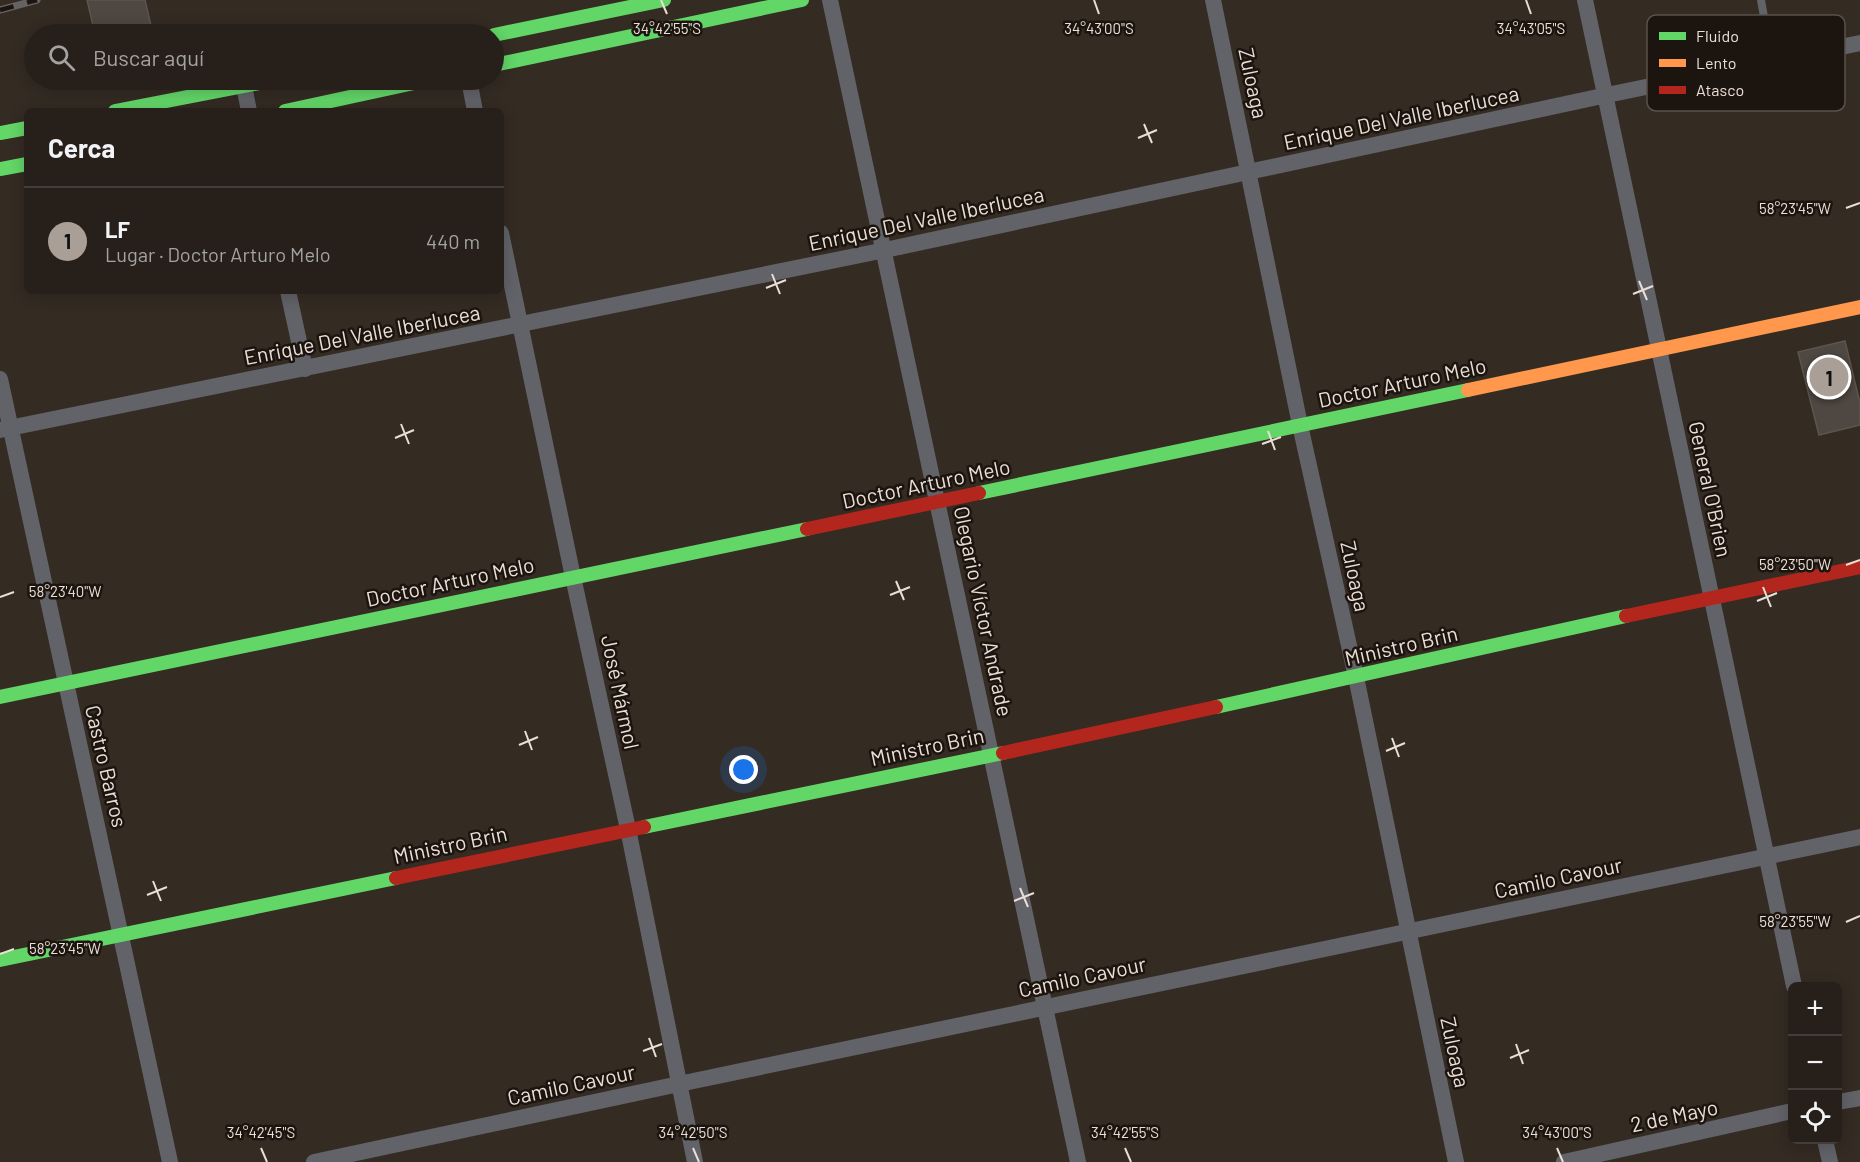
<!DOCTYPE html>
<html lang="es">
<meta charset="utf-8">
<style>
:root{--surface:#27201a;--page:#332d27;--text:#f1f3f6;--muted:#a4a3a2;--line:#433e39;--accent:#aa9f97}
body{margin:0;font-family:Barlow,sans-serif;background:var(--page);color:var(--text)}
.controls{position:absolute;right:18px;bottom:18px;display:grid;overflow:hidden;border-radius:9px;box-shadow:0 3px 15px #0003}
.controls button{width:54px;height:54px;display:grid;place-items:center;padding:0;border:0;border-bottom:2px solid var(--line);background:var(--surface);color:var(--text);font:30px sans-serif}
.you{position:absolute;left:744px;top:770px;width:21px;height:21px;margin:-15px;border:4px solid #fff;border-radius:50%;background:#1a73e8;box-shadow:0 0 0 9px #1a73e833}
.badge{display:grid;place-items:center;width:39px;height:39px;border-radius:50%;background:var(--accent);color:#111;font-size:20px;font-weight:700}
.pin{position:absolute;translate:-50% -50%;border:3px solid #fff;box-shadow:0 2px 6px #0006}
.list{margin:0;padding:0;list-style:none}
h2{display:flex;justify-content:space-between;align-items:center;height:78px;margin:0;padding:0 24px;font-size:26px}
h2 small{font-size:20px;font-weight:400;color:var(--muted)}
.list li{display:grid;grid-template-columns:39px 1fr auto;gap:18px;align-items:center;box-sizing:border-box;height:108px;padding:0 24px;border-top:2px solid var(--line)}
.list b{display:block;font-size:22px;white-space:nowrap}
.list p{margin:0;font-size:20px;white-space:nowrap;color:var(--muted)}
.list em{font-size:20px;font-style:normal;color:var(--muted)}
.icon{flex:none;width:33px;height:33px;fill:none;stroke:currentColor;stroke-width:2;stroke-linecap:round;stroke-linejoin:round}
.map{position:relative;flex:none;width:1860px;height:1162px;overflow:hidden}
.search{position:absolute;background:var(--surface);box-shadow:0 3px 15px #0003;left:24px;top:24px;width:480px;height:66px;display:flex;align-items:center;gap:15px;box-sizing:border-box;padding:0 21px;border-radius:33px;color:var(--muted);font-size:22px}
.panel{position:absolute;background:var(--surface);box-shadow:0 3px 15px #0003;left:24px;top:108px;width:480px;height:186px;border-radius:9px}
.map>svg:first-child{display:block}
</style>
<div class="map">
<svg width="1860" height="1162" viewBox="0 0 1860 1162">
<rect width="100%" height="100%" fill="#342b23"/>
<g fill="#4f4741" stroke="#5d544e" stroke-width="1.5">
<path d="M87,0H145L153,34H95Z"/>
<path d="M1845,341L1860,403V425L1819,435L1798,352Z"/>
</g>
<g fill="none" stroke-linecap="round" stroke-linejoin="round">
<path stroke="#626269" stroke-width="8" d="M1761,0L1772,61"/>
<g stroke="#626269" stroke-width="16">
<path d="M830,0C915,387 993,775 1078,1162"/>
<path d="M1213,0L1300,425L1356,677L1456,1162"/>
<path d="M1585,0L1794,986"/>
<path d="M469,80L475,111"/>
<path d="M244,86L249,111"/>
<path d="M501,233L573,577L628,829L695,1162"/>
<path d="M288,291L305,369"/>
<path d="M0,379L170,1162"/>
<path d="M0,430L885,250L1607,95L1860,43"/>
<path d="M1838,1102L1860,1098"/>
<path d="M1825,1140L1830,1162"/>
<path d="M314,1162L679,1084L1860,837"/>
<path d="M1564,1162L1792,1111"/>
</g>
<g stroke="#63d668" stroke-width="14">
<path d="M494,35L664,0"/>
<path d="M494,65L802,0"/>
<path d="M115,111L275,80"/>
<path d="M285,111L428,80"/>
<path d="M0,133L27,128"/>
<path d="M0,169L27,164"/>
<path d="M979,493L1468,390"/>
<path d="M0,697L807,529"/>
<path d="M1216,707L1626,616"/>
<path d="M644,827L1003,753"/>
<path d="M0,960L396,878"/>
</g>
<path stroke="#ff974d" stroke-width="14" d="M1468,390L1860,307"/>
<g stroke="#b3261e" stroke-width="14">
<path d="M807,529L979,493"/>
<path d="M1626,616L1860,567"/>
<path d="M1003,753L1216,707"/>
<path d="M396,878L644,827"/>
</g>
<defs>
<path id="rail" d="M0,10L37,0"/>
</defs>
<use href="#rail" stroke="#656264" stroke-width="7"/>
<use href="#rail" stroke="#1c140e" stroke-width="4.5" stroke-dasharray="14" stroke-linecap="butt"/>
</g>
<path fill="none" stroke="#eaded6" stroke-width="2" d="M661,0L667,14M1094,0L1099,14M1526,0L1531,14M1144,124L1152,143M1138,138L1157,130M1846,208L1860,203M772,274L780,294M1639,281L1647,300M766,288L786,280M1633,294L1653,286M401,424L409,444M1268,431L1275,450M395,438L414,430M1262,444L1281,437M1846,565L1860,560M896,581L904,600M1763,587L1771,607M890,595L910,587M0,597L14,592M1757,601L1777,593M525,731L532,750M1392,738L1399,757M519,745L538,737M1386,751L1405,743M153,881L161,901M1020,888L1028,907M147,895L167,887M1014,901L1034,893M1846,922L1860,916M0,954L14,949M649,1038L656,1057M1516,1044L1523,1064M643,1051L662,1044M1510,1058L1529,1050M261,1148L267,1162M693,1148L699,1162M1125,1148L1131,1162M1557,1148L1563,1162"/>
<g text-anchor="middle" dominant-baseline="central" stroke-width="5" stroke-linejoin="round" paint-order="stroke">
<g font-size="21" fill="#eaded6" stroke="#1c140e">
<text transform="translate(1254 83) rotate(78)">Zuloaga</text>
<text transform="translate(1401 117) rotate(-12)">Enrique Del Valle Iberlucea</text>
<text transform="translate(926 218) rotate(-12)">Enrique Del Valle Iberlucea</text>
<text transform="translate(362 334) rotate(-11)">Enrique Del Valle Iberlucea</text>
<text transform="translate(1402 382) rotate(-12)">Doctor Arturo Melo</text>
<text transform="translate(926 483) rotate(-12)">Doctor Arturo Melo</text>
<text transform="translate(1711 489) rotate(78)">General O'Brien</text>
<text transform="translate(1356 576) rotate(78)">Zuloaga</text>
<text transform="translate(450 581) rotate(-12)">Doctor Arturo Melo</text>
<text transform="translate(984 611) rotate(78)">Olegario Víctor Andrade</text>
<text transform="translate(1401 645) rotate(-13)">Ministro Brin</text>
<text transform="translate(621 692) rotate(78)">José Mármol</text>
<text transform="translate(927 746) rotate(-12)">Ministro Brin</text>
<text transform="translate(107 766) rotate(77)">Castro Barros</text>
<text transform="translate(450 844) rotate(-12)">Ministro Brin</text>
<text transform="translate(1558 877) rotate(-12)">Camilo Cavour</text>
<text transform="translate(1082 976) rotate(-12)">Camilo Cavour</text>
<text transform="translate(1456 1052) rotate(78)">Zuloaga</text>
<text transform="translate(571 1084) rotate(-12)">Camilo Cavour</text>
<text transform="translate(1674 1115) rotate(-12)">2 de Mayo</text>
</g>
</g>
<rect x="1647" y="15" width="198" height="96" rx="9" fill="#1c140e" stroke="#5a514a" stroke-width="1.5"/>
<rect x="1659" y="32" width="27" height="8" fill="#63d668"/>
<rect x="1659" y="59" width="27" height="8" fill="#ff974d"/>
<rect x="1659" y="86" width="27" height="8" fill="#b3261e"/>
<g font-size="16" fill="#eaded6">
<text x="1696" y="42">Fluido</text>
<text x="1696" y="69">Lento</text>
<text x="1696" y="96">Atasco</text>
</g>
<g font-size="15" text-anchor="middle" fill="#eaded6" stroke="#1c140e" stroke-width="5" stroke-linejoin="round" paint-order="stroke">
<text x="667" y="34">34°42'55"S</text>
<text x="1099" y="34">34°43'00"S</text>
<text x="1531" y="34">34°43'05"S</text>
<text x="1795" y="214">58°23'45"W</text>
<text x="1795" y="570">58°23'50"W</text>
<text x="65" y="597">58°23'40"W</text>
<text x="1795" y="927">58°23'55"W</text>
<text x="65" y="954">58°23'45"W</text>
<text x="261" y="1138">34°42'45"S</text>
<text x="693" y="1138">34°42'50"S</text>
<text x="1125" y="1138">34°42'55"S</text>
<text x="1557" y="1138">34°43'00"S</text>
</g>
</svg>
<div class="controls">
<button>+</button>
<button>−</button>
<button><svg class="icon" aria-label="locate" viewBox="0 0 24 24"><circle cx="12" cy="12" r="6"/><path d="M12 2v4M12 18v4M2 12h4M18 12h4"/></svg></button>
</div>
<div class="you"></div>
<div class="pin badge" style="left:1829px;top:377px">1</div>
<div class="search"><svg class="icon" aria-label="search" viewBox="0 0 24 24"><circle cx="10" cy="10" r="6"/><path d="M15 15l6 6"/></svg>Buscar aquí</div>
<section class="panel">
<h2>Cerca<small></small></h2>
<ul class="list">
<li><span class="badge">1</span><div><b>LF</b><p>Lugar · Doctor Arturo Melo</p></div><em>440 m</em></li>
</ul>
</section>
</div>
